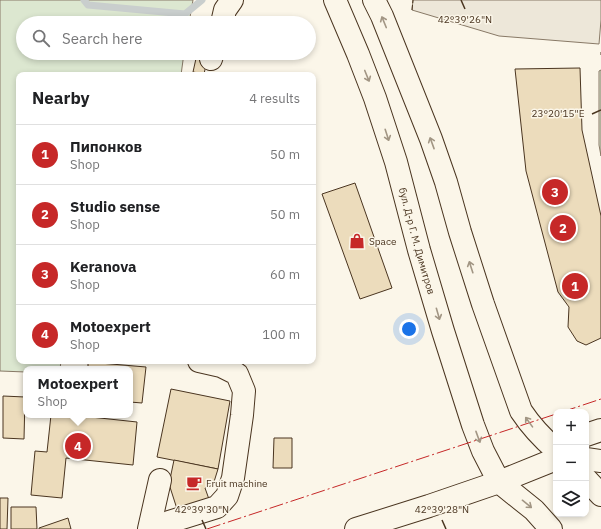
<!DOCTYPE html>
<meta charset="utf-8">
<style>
:root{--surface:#fff;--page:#f6f6f6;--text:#202124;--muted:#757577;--line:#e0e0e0;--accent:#c62828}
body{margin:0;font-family:"IBM Plex Sans",sans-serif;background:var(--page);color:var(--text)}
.controls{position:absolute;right:12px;bottom:12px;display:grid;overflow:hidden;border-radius:8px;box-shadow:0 2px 6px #0003}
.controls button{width:36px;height:36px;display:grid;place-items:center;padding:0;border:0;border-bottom:1px solid var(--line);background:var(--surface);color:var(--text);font:20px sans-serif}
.you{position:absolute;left:409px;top:329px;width:14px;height:14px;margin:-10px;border:3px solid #fff;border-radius:50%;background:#1a73e8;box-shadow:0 0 0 6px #1a73e833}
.badge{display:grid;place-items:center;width:26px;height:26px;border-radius:50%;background:var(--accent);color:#fff;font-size:13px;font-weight:700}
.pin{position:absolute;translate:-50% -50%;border:2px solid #fff;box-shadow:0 1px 4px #0006}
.popup{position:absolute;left:23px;top:366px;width:110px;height:52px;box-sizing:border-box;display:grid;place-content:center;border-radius:8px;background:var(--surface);filter:drop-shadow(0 1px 3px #0005);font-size:13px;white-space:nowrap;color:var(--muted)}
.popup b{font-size:15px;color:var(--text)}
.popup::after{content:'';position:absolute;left:50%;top:100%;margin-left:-8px;border:8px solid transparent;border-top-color:var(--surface)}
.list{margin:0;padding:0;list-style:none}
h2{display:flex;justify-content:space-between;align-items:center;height:52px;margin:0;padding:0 16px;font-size:17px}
h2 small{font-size:13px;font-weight:400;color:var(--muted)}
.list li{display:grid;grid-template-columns:26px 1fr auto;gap:12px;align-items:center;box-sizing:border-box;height:60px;padding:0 16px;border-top:1px solid var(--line)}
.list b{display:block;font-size:15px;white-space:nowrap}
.list p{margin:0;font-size:13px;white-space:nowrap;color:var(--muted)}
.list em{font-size:13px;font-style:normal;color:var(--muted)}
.icon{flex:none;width:22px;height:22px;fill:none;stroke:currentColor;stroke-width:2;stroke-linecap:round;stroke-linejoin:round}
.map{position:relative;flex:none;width:601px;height:529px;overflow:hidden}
.search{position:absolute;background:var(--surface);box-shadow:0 2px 6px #0003;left:16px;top:16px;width:300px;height:44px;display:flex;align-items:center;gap:10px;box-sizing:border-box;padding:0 14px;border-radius:22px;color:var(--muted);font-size:15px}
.panel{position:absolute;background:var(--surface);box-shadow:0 2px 6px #0003;left:16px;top:72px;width:300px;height:292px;border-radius:8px}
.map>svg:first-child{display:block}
</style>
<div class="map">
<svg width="601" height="529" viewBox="0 0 601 529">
<rect width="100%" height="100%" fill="#fbf6e9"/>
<g fill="#dce7d0" stroke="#887966">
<path d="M0,0H193L189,23H23V53H184L181,75H19V361H61L60,369H26V372L0,371Z"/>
<path d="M601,70V156L599,145V71Z"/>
</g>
<path fill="#ede7d9" stroke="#887966" d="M413,0H601V20L599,44L499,36L412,10Z"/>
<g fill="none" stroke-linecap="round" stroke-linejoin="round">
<path stroke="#c9cecd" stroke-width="7" d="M84,0L88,5L185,14L202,0"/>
</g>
<g fill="#ecdcbc" stroke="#4a3520">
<path d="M197,54L208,56L204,74L193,72Z"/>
<path d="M580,68L582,130L601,216V338L586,345L577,341L568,327L569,307L558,292L526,171L515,69Z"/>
<path d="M355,183L392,288L360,299L322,194Z"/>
<path d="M88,362L146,367L142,403L130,402V369H88Z"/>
<path d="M171,389L230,401L218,469L157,457Z"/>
<path d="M3,396L25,397L24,439L3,438Z"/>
<path d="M51,415H72L137,422L133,465L66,458L62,498L31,495L35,451L47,452Z"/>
<path d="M274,438H292V468H273Z"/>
<path d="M174,460L218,469L213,485L205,488L210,502L178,512L169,484Z"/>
<path d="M0,498H8L7,529H0Z"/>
<path d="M11,507H36L37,529H11Z"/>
<path d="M68,518L71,529H39V528Z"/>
</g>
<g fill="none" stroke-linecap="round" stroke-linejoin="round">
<defs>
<g id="minor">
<path d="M222,23L225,10L232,0"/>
<path d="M211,59L213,53"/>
<path d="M149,529L160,480"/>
<path d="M162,529L169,522L217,507L227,496L233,478L242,415L244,391L237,374L221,366L199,361"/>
</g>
<g id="major">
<path id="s1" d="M335,0L358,54L375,98L396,162L419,250L443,331L473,425L483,451L499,482L534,510L551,529"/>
<path d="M374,0L382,16L431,139L446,182L460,232L483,304L521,411C531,426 542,438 556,450"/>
<path d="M586,435L601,430"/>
<path d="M586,459L601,461"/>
<path d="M586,479L601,495"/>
<path d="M356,529L429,506L499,482L556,459"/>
</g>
</defs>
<use href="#minor" stroke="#4a3520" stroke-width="24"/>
<use href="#major" stroke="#4a3520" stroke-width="24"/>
<use href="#minor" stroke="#fbf6e9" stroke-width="22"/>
<use href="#major" stroke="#fbf6e9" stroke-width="22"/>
<g stroke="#4a3520" stroke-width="1" stroke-dasharray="5 2" stroke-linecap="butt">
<path d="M412,10L413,0"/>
<path d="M601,52V55"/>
</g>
<g stroke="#c62828" stroke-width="1" stroke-dasharray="14 3 2 3" stroke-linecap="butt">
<path d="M562,412L601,399"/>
<path d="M207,529L556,414"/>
</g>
</g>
<defs><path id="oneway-shaft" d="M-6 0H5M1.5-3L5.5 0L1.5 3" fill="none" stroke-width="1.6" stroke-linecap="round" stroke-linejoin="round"/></defs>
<g stroke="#a29684">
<use href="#oneway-shaft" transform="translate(384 22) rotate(-112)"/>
<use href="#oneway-shaft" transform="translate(367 76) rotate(68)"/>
<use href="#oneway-shaft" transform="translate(387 135) rotate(72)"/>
<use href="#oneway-shaft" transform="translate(432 143) rotate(-110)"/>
<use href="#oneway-shaft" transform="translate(471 267) rotate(-108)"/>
<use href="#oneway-shaft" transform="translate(438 314) rotate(74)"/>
<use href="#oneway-shaft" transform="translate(529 422) rotate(-126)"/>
<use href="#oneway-shaft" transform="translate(478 437) rotate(70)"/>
<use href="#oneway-shaft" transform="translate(527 504) rotate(39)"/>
</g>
<path fill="none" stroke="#4a3520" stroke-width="1.5" d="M461,0L465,9M592,114L601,110M202,520L206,529M442,520L446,529"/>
<defs>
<symbol id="shop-bare" viewBox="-9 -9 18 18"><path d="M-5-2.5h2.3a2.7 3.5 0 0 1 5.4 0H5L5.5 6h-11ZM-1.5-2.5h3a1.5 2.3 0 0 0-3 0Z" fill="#c62828" stroke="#fbf6e9" stroke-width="2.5" paint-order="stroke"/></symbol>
<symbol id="cafe-bare" viewBox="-9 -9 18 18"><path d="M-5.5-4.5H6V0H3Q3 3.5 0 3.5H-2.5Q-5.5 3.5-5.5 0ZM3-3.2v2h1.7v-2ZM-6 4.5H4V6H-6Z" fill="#c62828" stroke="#fbf6e9" stroke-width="2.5" paint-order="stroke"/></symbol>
</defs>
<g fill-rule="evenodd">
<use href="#shop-bare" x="346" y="230" width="22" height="22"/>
<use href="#cafe-bare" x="183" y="472" width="22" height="22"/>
</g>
<g text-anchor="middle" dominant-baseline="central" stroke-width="3" stroke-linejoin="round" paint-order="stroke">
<g font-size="10" fill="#4a3520" stroke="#fbf6e9" text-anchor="start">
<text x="369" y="241">Space</text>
<text x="206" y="483">Fruit machine</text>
</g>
<g font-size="10" fill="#4a3520" stroke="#fbf6e9">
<text stroke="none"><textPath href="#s1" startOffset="255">бул. Д-р Г. М. Димитров</textPath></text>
</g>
</g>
<g font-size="10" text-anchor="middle" fill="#4a3520" stroke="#fbf6e9" stroke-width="3" stroke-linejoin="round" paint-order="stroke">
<text x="465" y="23">42°39'26"N</text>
<text x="558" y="117">23°20'15"E</text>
<text x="202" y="513">42°39'30"N</text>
<text x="442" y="513">42°39'28"N</text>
</g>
</svg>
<div class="controls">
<button>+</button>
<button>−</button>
<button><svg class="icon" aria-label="layers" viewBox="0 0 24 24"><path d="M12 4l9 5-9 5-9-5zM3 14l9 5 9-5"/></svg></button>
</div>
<div class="you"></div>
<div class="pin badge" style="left:575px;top:286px">1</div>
<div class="pin badge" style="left:563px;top:228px">2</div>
<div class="pin badge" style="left:555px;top:192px">3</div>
<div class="pin badge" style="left:78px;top:446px">4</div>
<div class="popup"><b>Motoexpert</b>Shop</div>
<div class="search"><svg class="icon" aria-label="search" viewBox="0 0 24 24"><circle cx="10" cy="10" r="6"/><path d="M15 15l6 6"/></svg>Search here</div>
<section class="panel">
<h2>Nearby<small>4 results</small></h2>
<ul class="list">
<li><span class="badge">1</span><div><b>Пипонков</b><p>Shop</p></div><em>50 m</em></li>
<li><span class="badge">2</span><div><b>Studio sense</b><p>Shop</p></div><em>50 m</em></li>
<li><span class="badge">3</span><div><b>Keranova</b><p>Shop</p></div><em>60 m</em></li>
<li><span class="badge">4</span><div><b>Motoexpert</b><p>Shop</p></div><em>100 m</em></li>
</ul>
</section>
</div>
